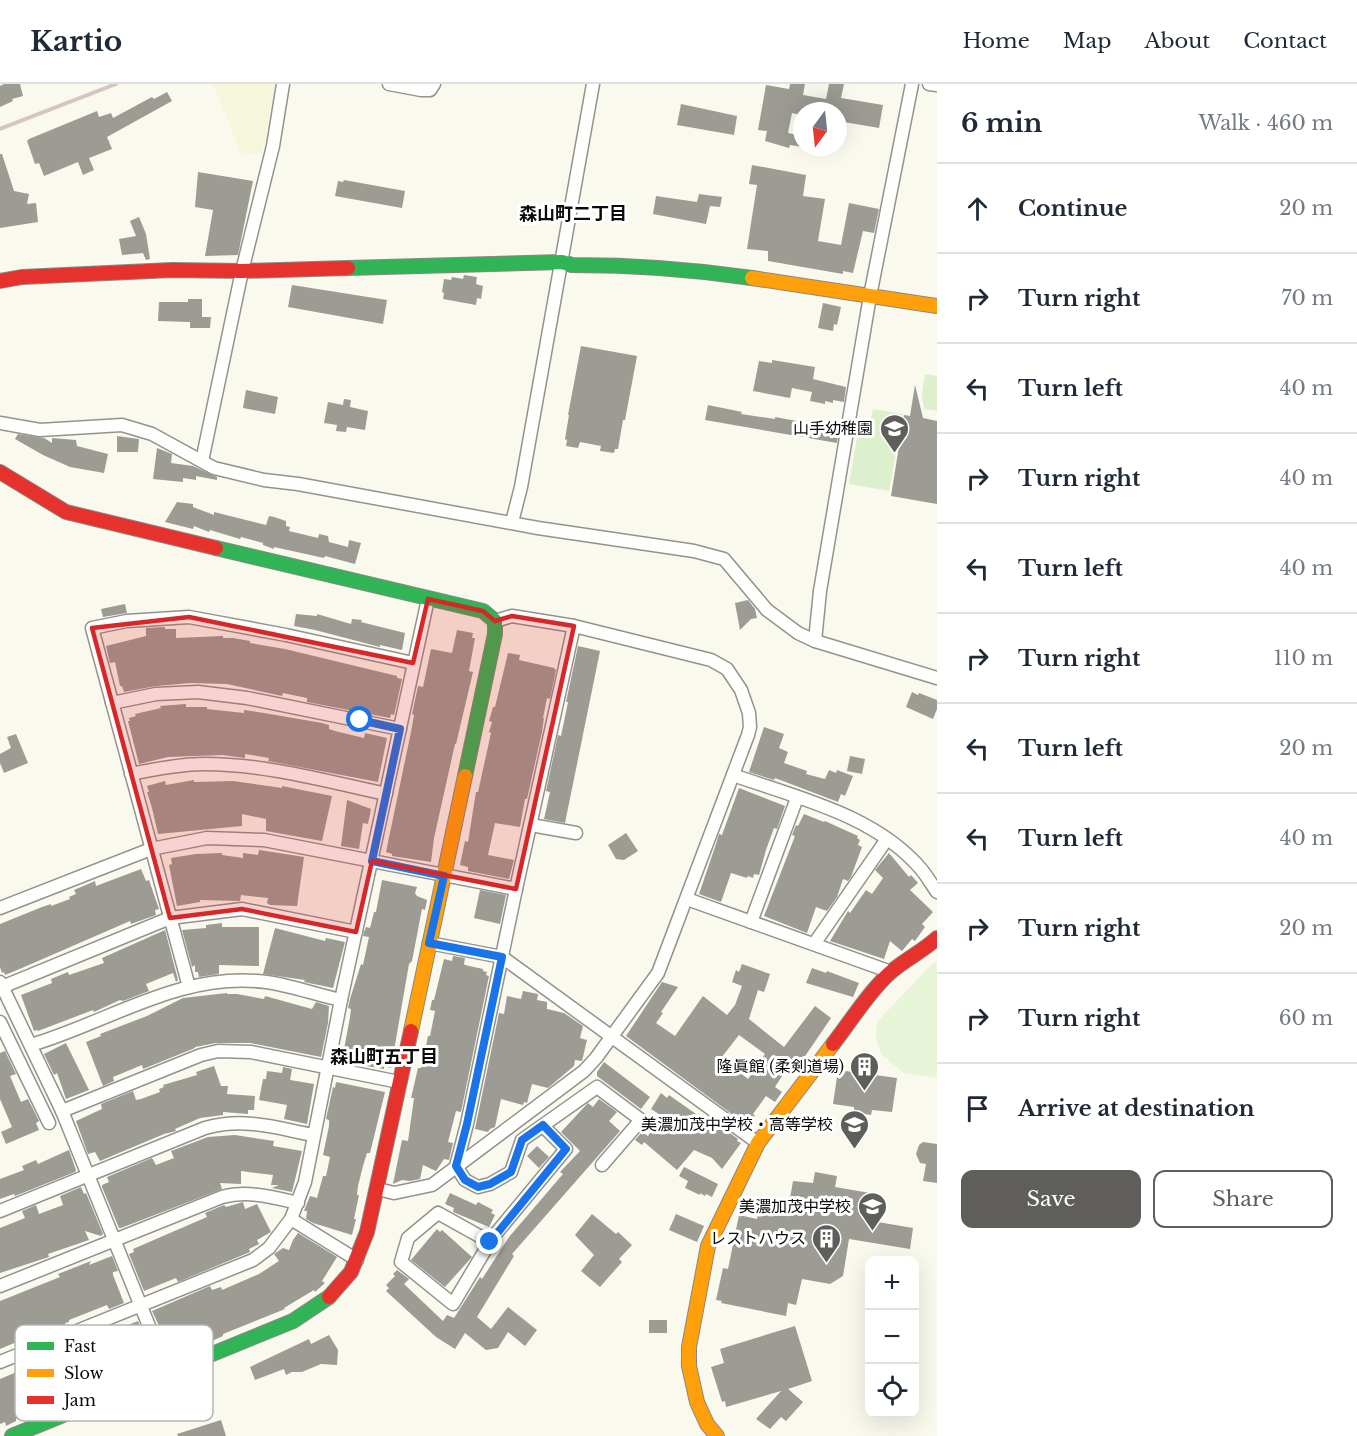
<!DOCTYPE html>
<meta charset="utf-8">
<style>
:root{--surface:#fff;--page:#f6f6f7;--text:#1f2937;--muted:#747a83;--line:#e0e1e3;--accent:#5f5e5a}
body{margin:0;font-family:"Libre Baskerville","Noto Sans JP",serif;background:var(--page);color:var(--text)}
.controls{position:absolute;right:18px;bottom:18px;display:grid;overflow:hidden;border-radius:12px;box-shadow:0 6px 24px #0002}
.controls button{width:54px;height:54px;display:grid;place-items:center;padding:0;border:0;border-bottom:2px solid var(--line);background:var(--surface);color:var(--text);font:30px sans-serif}
.compass{position:absolute;left:793px;top:18px;width:54px;height:54px;border-radius:50%;background:var(--surface);box-shadow:0 6px 24px #0002;rotate:195deg}
.stop{position:absolute;width:18px;height:18px;margin:-14px;border:4px solid #1a73e8;border-radius:50%;background:#fff}
.stop.end{background:#1a73e8;border-color:#fff;box-shadow:0 2px 6px #0008}
.list{margin:0;padding:0;list-style:none}
h2{display:flex;justify-content:space-between;align-items:center;height:78px;margin:0;padding:0 24px;font-size:26px}
h2 small{font-size:20px;font-weight:400;color:var(--muted)}
.list li{display:grid;grid-template-columns:39px 1fr auto;gap:18px;align-items:center;box-sizing:border-box;height:90px;padding:0 24px;border-top:2px solid var(--line)}
.list b{display:block;font-size:22px;white-space:nowrap}
.list em{font-size:20px;font-style:normal;color:var(--muted)}
.actions{display:flex;gap:12px;padding:18px 24px}
.actions a{flex:1;padding:14px 0;border:2px solid var(--accent);border-radius:12px;text-align:center;font-size:21px;color:var(--accent)}
.actions .main{background:var(--accent);color:#fff}
.icon{flex:none;width:33px;height:33px;fill:none;stroke:currentColor;stroke-width:2;stroke-linecap:round;stroke-linejoin:round}
.map{position:relative;flex:none;width:937px;height:1352px;overflow:hidden}
header{display:flex;align-items:center;gap:36px;box-sizing:border-box;height:84px;padding:0 30px;background:var(--surface);border-bottom:2px solid var(--line)}
header strong{font-size:28px}
nav{display:flex;gap:33px;margin-inline-start:auto;font-size:21px}
main{display:flex}
aside{flex:1;background:var(--surface)}
.map>svg:first-child{display:block}
</style>
<header>
<strong>Kartio</strong>
<nav><a>Home</a><a>Map</a><a>About</a><a>Contact</a></nav>
</header>
<main>
<div class="map">
<svg width="937" height="1352" viewBox="0 0 937 1352">
<rect width="100%" height="100%" fill="#faf9ee"/>
<path fill="#f5f6da" d="M213,0H275L262,69H241Z"/>
<g fill="#ddf0ce">
<path d="M925,290L937,292V327L924,325L922,310Z"/>
<path d="M873,325L903,330L889,407L849,400L860,337L870,338Z"/>
</g>
<path fill="#e8f4d7" d="M937,878V994L904,989L882,971L876,955L877,938L932,880Z"/>
<g fill="#9c9b94" fill-rule="evenodd">
<path d="M4,0H20L23,12L12,15L13,17L0,23V2Z"/>
<path d="M790,0H805L803,11L826,15L829,0H844L841,14L883,21L879,44L838,37V27H802V31L792,29L788,49L802,52V63L790,61L789,64L765,57L767,47L758,46L766,1L789,5Z"/>
<path d="M167,8L172,17L107,53L112,65L89,74L94,86L83,91L78,78L44,92L39,79L35,80L27,57L29,55L97,27L99,33L111,29L113,34L152,13L154,15Z"/>
<path d="M681,20L737,32L734,51L677,41Z"/>
<path d="M0,70H2L14,107L29,110L27,120L36,119L38,138L0,144Z"/>
<path d="M752,81L806,91L803,112L825,115L818,157L841,161L849,119L879,125L874,149L863,147L853,189L843,187V190L768,177V167L747,165L757,101L749,100Z"/>
<path d="M198,88L253,97L238,171L205,172L213,126L195,123Z"/>
<path d="M344,96L405,107L402,124L335,112L338,97L343,98Z"/>
<path d="M699,110L722,113L720,123L710,122L706,140L653,130L656,112L697,118Z"/>
<path d="M139,133L146,150L150,175L146,176L143,169L122,171L119,155L136,152L130,137Z"/>
<path d="M464,191L477,193L476,200L483,202L481,215L477,214L476,221L443,215L444,209L442,208L444,195L451,196L452,193L463,195Z"/>
<path d="M292,201L387,216L383,240L288,223Z"/>
<path d="M188,215H202V233H211L210,244H190V238H188L158,237L159,218H188Z"/>
<path d="M823,219L841,223L837,241L834,240L833,247L818,244Z"/>
<path d="M581,262L637,272L625,336H623L618,365H615L614,369L600,367L601,362L580,358L578,364L566,362L567,356L565,355L569,331H568Z"/>
<path d="M772,276L815,283L813,295L846,303L844,318L833,316V319L825,317V320L810,317L812,308L792,304L790,314L753,307L759,277L772,279Z"/>
<path d="M915,301L923,334L937,337V420L891,412L904,331L910,332Z"/>
<path d="M246,306L278,313L275,330L243,324Z"/>
<path d="M344,315L351,316L350,323L368,327L365,346L347,343L346,348L336,347L337,341L324,339L328,318L343,321Z"/>
<path d="M708,321L742,328L741,330L775,335V333L802,338V340L839,345L837,359L705,336Z"/>
<path d="M18,350L44,354L52,359V354L76,356L77,362L108,370L104,389L70,383L43,371L15,355Z"/>
<path d="M117,352L139,355L138,368H117Z"/>
<path d="M157,364L172,370L171,379L193,382L217,393V396L196,392V396L183,394V398L153,395Z"/>
<path d="M177,418L193,420V423L214,431V428L266,441L269,432L274,433L286,437V442L290,443L289,447L318,454L319,450L328,452L329,458L348,463L349,456L361,459L355,480L325,472L324,474L283,465L274,463V465L263,461V459L241,453L240,455L210,446L209,448L194,442L193,445L165,438Z"/>
<path d="M748,516L755,525L757,534L751,535L740,546L735,519Z"/>
<path d="M125,520L127,529L103,533L101,525Z"/>
<path d="M296,530L317,532V530L351,540L352,535L362,536L361,538L405,549L402,566L380,561V563L315,546L294,542Z"/>
<path d="M165,543V545H176V554L223,552V554H233L250,557V559L285,565L397,592V594L402,595L395,627L394,631L391,630L390,634L307,618V614L283,609L282,612L227,600L191,599L156,602L124,608L122,602H120L115,578L110,579L106,562L146,552V544Z"/>
<path d="M457,546L473,549L472,554H475L469,587L473,588L456,660H455L434,754L431,778L392,772V770L386,768L411,648L414,631L412,630L418,602L423,603L431,565L452,569Z"/>
<path d="M578,562L600,567L565,739L544,735L550,708L546,707L558,651L561,652L568,618H566Z"/>
<path d="M508,569L520,571L519,576L554,584L556,586L550,615L547,614L543,634H544L542,648L527,715H525L520,743L495,739L488,771L514,776L509,795L468,787V783L460,781L465,757L468,758L476,708H478L491,649L489,648L492,638L489,637L493,623H495Z"/>
<path d="M912,608L918,611L919,609L937,616V625L933,635L906,623Z"/>
<path d="M186,620V623H207V625L244,629V626L264,629L322,639L329,641V645L335,647L364,654L365,649L387,654L378,698L268,677L269,674L245,670V674L222,671L168,673L139,680L128,637H130L129,634L136,632L135,630L161,624L160,622Z"/>
<path d="M764,643L784,650L779,664L788,668L784,679L807,687L806,690L825,695L829,686L836,689L837,686L853,692L845,712L841,710L838,718L775,694L774,696L749,688Z"/>
<path d="M16,650L28,679L4,689L0,679V670L11,664L7,653Z"/>
<path d="M850,672L865,675L862,690L847,687Z"/>
<path d="M194,696V698L233,697L282,704V702L332,712L322,757L266,747V735L242,730V742L158,750L152,724L147,708H149L147,702L165,697L166,701Z"/>
<path d="M739,704L785,722L777,745L774,744L766,766L759,791L754,790L753,794L748,792L747,794L731,789L721,818L699,810L716,760L719,750L722,751Z"/>
<path d="M347,716L371,725L368,740L363,739L359,765L341,762Z"/>
<path d="M804,730L824,738L825,737L858,752L857,754L860,756L858,761L862,763L851,793L848,797L843,795L837,813L827,827L816,823L807,849L764,832L795,752L792,751L796,741L798,742Z"/>
<path d="M626,749L638,767L624,776L616,775L608,761Z"/>
<path d="M259,766L304,773L297,822L270,821L267,819L268,814L241,811L240,817L200,816V818L177,822L169,781L172,780L171,774L196,770L222,769V771L243,774V769L258,771Z"/>
<path d="M889,769L909,793L911,791L918,799L910,806L933,828L922,840L925,843L915,857L912,855L902,867L890,857L884,875L830,857L848,827L850,829L866,806L872,810L883,794L875,786Z"/>
<path d="M141,785L146,797L149,796L159,825L155,826L156,831L131,840L130,837L22,884L5,891L4,888L2,889L0,883V840L42,823L51,820V822L70,815L69,813L76,810L74,806L95,797L96,802Z"/>
<path d="M382,796L417,803L415,809L417,812L427,816L425,826L422,825L412,877L409,880L391,984L384,982V985L343,978L342,976L350,933L351,925L348,924L350,915L361,880L363,881L369,853L363,852L364,848L366,843L370,844L374,828H376Z"/>
<path d="M480,806L506,811L500,840L474,834Z"/>
<path d="M222,839V843H259V882L219,881V890L199,893L198,888H195V881L192,883L182,846L206,844V841Z"/>
<path d="M275,844L325,857L326,854L345,858L333,904L304,898L305,896L263,890Z"/>
<path d="M165,846L178,896L176,898L173,889L146,900L149,907L123,917L120,916L94,928L93,926L38,947L37,946L34,947L21,911L52,899L51,895L68,888L69,891L104,879L102,874Z"/>
<path d="M453,872L465,874L464,880L465,881L483,885V887L487,888L486,891L489,892L461,1028L456,1027L448,1058L453,1059L449,1076L444,1075L436,1087L423,1081L420,1095L410,1097L402,1096L393,1100L402,1056L408,1057L414,1014H411L418,984H421L428,952H430L435,927L430,926L432,916H434L444,875L452,877Z"/>
<path d="M742,880L770,890L764,908L758,906L749,935L784,963L815,922L831,934L799,981L797,979L790,988L786,986L775,1003L782,1008L775,1018L766,1012L753,1030L755,1032L748,1042L626,952L662,898L678,903L661,928L663,929L656,939L675,952L703,912L727,931L735,921L742,902L732,898L736,886L739,888ZM739,951L765,970L748,995L721,974Z"/>
<path d="M812,884L826,889L827,887L859,899L853,913L806,899Z"/>
<path d="M523,907L538,910L537,916L547,918V925L564,929L583,942L580,954L587,956L582,977L575,976L574,982L548,1004L532,1000L527,1019L524,1018L523,1021L501,1015L495,1043L490,1045L488,1048L475,1045L499,929L504,930L507,912L521,915Z"/>
<path d="M227,909V910H237L264,915L265,912L312,925L316,918L329,922L328,939L321,973L250,959H216L195,963V964L143,985L142,981L113,993L114,997L103,1002L86,958L101,952L100,950L147,932L183,914Z"/>
<path d="M66,959L89,1006L66,1015L57,989L54,991L44,970Z"/>
<path d="M5,967L16,990L10,992L21,1018L28,1015L39,1037L36,1039L39,1046L6,1060L1,1048L12,1043L0,1015V969Z"/>
<path d="M604,978L650,1013L641,1025L597,992V988Z"/>
<path d="M214,982L221,1002H228L227,1010L255,1012L254,1026H248V1030L223,1028V1031L200,1034L175,1045L176,1047L164,1050L100,1077L95,1068L88,1070L76,1037L102,1025L101,1020L133,1007L136,1016L141,1015L160,1008L159,1005L164,1003L163,1001L197,991L196,988Z"/>
<path d="M283,983L292,985L290,996L314,1000L307,1040L284,1035L287,1021L259,1016L263,995H266L267,987L282,989Z"/>
<path d="M838,986L897,994L892,1028L872,1026L871,1031L854,1028V1023L833,1020Z"/>
<path d="M336,998L385,1008L370,1069H367L363,1082L358,1102L357,1111H359L354,1135H356L352,1151L313,1139L306,1135L307,1127H304L310,1112L317,1114L323,1092H326L330,1073L323,1071L329,1042V1036L326,1035L333,1003L335,1004Z"/>
<path d="M661,1009L667,1014L669,1011L713,1042L715,1038L738,1055L737,1057L741,1059L722,1085L712,1074L694,1066L677,1086L644,1058L642,1061L635,1056L642,1048L648,1052L662,1032L651,1025Z"/>
<path d="M599,1015L617,1028L609,1037L620,1047L512,1170L514,1172L477,1233L491,1245L508,1223L537,1246L525,1262L508,1248L498,1264L486,1266L465,1249L455,1265L436,1253L386,1207L389,1204L386,1201L395,1192L393,1190L397,1186L409,1195L404,1200L443,1237L447,1231L454,1234L475,1201L480,1193L482,1195L509,1153L563,1090L560,1088L580,1067L561,1048L587,1020L588,1019L593,1023Z"/>
<path d="M235,1051L274,1057L273,1062L302,1067L292,1108L272,1104L279,1101H271L273,1091L241,1087V1100L220,1099L222,1105L121,1144H119L102,1103V1101L109,1098L107,1093L152,1074L156,1081L174,1074L171,1067L208,1053Z"/>
<path d="M923,1058L937,1060V1099L923,1097L926,1080L920,1079L916,1070L919,1061Z"/>
<path d="M537,1062L549,1073L539,1084L527,1072Z"/>
<path d="M69,1066L76,1086L75,1088L15,1112L14,1110L0,1115V1095L24,1086L22,1082L36,1076L38,1080Z"/>
<path d="M684,1083L718,1100L712,1113L706,1110L705,1112L700,1109V1111L685,1104L688,1097L679,1092Z"/>
<path d="M815,1088L837,1092L835,1103L870,1109L866,1136L913,1144L910,1165L849,1155L843,1192L830,1200L802,1195L796,1221L788,1219L786,1232L721,1219L722,1217L716,1216L723,1184L728,1185L739,1131L757,1135L759,1126L767,1127L768,1122L788,1126L793,1097L813,1099Z"/>
<path d="M81,1103L84,1110L86,1109L103,1150L101,1152L85,1147L89,1156L48,1170L49,1173L0,1189V1144L25,1134L22,1127L36,1121L39,1130L63,1121L60,1112Z"/>
<path d="M450,1109L476,1121L478,1118L493,1126L491,1129L495,1131L489,1143L453,1128L454,1124L445,1120Z"/>
<path d="M243,1118L245,1125L257,1120L271,1148L257,1156L259,1160L249,1165L250,1168L178,1198L176,1194L144,1207L129,1170L134,1168L133,1165L207,1133L205,1129L224,1121L226,1123Z"/>
<path d="M592,1130L616,1150L618,1148L632,1161L619,1175L622,1178L600,1203L581,1187L594,1171L575,1151Z"/>
<path d="M676,1130L704,1142L697,1158L669,1146Z"/>
<path d="M437,1145L440,1148L442,1146L472,1173L445,1203L411,1176Z"/>
<path d="M298,1149L337,1173L322,1197L325,1199L315,1208L314,1206L284,1224L285,1225L223,1250V1252L190,1267L188,1262L172,1269L152,1227L210,1202L212,1206L221,1203L222,1206L259,1190L279,1177L274,1170L283,1164L289,1166L293,1156Z"/>
<path d="M112,1172L118,1187L113,1188V1191L124,1219L109,1225L107,1221L69,1236V1238L65,1239L66,1241L57,1245L55,1242L0,1265V1217L60,1193L58,1190L91,1177L89,1181Z"/>
<rect x="649" y="1236" width="18" height="13"/>
<path d="M138,1237L153,1275L147,1284L130,1291L129,1288L76,1308V1311L16,1335V1337L6,1342L5,1338L0,1340V1295L24,1285L23,1283Z"/>
<path d="M795,1242L812,1297L788,1305L803,1318L786,1337L781,1333L770,1345L756,1335L781,1307L726,1323L725,1317L722,1318L711,1283L724,1279L720,1265Z"/>
<path d="M329,1251L338,1266L337,1281L321,1280L302,1288H292L286,1291L284,1285L255,1296L250,1283L309,1255L311,1260Z"/>
<path d="M221,1336L226,1352H178L177,1350Z"/>
</g>
<g fill="none" stroke-linecap="round" stroke-linejoin="round">
<defs>
<g id="street">
<path d="M389,0L421,6H430L434,0"/>
<path d="M929,0L937,1"/>
<path d="M0,339L40,346L122,341L152,350L214,384L264,396L298,400L538,444L694,467L724,475L767,526L798,549L815,557L937,594"/>
<path d="M202,377L242,187L273,62L283,0"/>
<path d="M512,438L521,403L593,0"/>
<path d="M574,542L516,805L467,1040L456,1082L465,1096L478,1103L490,1100L511,1088L522,1056L597,1003L641,1036L602,1081"/>
<path d="M815,557L820,507L870,212L912,0"/>
<path d="M112,619L156,610L198,608L247,614L400,645"/>
<path d="M131,690C155,685 180,680 204,680C265,680 326,697 386,710"/>
<path d="M733,691C798,714 875,731 921,785C927,792 932,801 937,808"/>
<path d="M531,741L576,749"/>
<path d="M687,815L891,888"/>
<path d="M0,824L151,765L207,754L264,756L516,805"/>
<path d="M751,838L797,714"/>
<path d="M429,859L502,873L758,1059"/>
<path d="M814,860L887,755"/>
<path d="M0,898L62,1027L168,1289"/>
<path d="M2,903L170,834L242,825L356,848"/>
<path d="M189,903L92,544L127,537L189,533L286,551L413,579"/>
<path d="M0,938L49,1039"/>
<path d="M31,961C109,938 181,887 266,898C290,901 317,911 341,916"/>
<path d="M62,1027L201,971L218,967L251,968L399,998"/>
<path d="M378,1105L394,1109L432,1101L584,987L596,974L658,889L748,651L750,643L749,629L741,606L727,585L711,576L574,542L512,532L495,537"/>
<path d="M0,1127L205,1044C246,1033 275,1044 314,1051"/>
<path d="M291,1135L357,1176"/>
<path d="M490,1158L438,1129L408,1154L401,1178L453,1220L490,1158L493,1153L566,1065L543,1042"/>
<path d="M0,1202L222,1113C248,1106 272,1113 298,1119"/>
<path d="M0,1278L253,1176L269,1164L291,1135L305,1098L341,916L428,515"/>
</g>
<g id="fast">
<path d="M348,184L562,178L572,181C634,181 691,185 752,194"/>
<path d="M216,464L483,527L495,537V550L465,692"/>
<path d="M12,1352L293,1237L329,1213"/>
</g>
<g id="slow">
<path d="M752,194L937,222"/>
<path d="M411,947L465,692"/>
<path d="M717,1352L707,1340L697,1318L689,1282V1263L708,1162L758,1059L833,960"/>
</g>
<g id="jam">
<path d="M0,197L22,193L172,186L242,187L348,184"/>
<path d="M0,388L66,428L216,464"/>
<path d="M833,960C850,938 871,905 892,887C906,875 923,867 937,854"/>
<path d="M329,1213L351,1188L367,1148L411,947"/>
</g>
</defs>
<use href="#street" stroke="#93928d" stroke-width="15"/>
<use href="#fast" stroke="#898984" stroke-width="16"/>
<use href="#slow" stroke="#898984" stroke-width="16"/>
<use href="#jam" stroke="#898984" stroke-width="16"/>
<use href="#street" stroke="#fefefc" stroke-width="12"/>
<use href="#fast" stroke="#30b455" stroke-width="14"/>
<use href="#slow" stroke="#ff9f0a" stroke-width="14"/>
<use href="#jam" stroke="#e5322d" stroke-width="14"/>
<path stroke="#d6c6c3" stroke-width="4" d="M0,45L116,0"/>
</g>
<g fill="none" stroke-linecap="round" stroke-linejoin="round">
<path stroke="#1a73e8" stroke-width="8" d="M360,636L400,645L372,777L444,792L429,859L502,873L467,1040L456,1082L465,1096L478,1103L490,1100L511,1088L522,1056L543,1041L566,1065L490,1158"/>
</g>
<path fill="#d62828" fill-opacity="0.2" stroke="#d62828" stroke-width="4.5" stroke-linejoin="round" d="M428,515L483,527L495,537L512,532L574,542L516,805L372,777L356,848L242,825L170,834L92,544L189,533L413,579Z"/>
<defs>
<symbol id="school-pin" viewBox="-11 -11 22 30"><path d="M0 17L-7.5 6A9.5 9.5 0 1 1 7.5 6Z" fill="#5f5e5a" stroke="#fff"/><path d="M0-5L7-2L0 1L-7-2ZM-4 1L0 2.5L4 1V4Q0 6-4 4Z" fill="#fff"/></symbol>
<symbol id="building-pin" viewBox="-11 -11 22 30"><path d="M0 17L-7.5 6A9.5 9.5 0 1 1 7.5 6Z" fill="#5f5e5a" stroke="#fff"/><path d="M-4-6H4V6H1V3H-1V6H-4ZM-2.5-4.3h1.7v1.8h-1.7ZM.8-4.3h1.7v1.8H.8ZM-2.5-1h1.7V.8h-1.7ZM.8-1h1.7V.8H.8Z" fill="#fff"/></symbol>
</defs>
<g fill-rule="evenodd">
<use href="#school-pin" x="878" y="328" width="33" height="45"/>
<use href="#building-pin" x="848" y="966" width="33" height="45"/>
<use href="#school-pin" x="838" y="1024" width="33" height="45"/>
<use href="#school-pin" x="856" y="1106" width="33" height="45"/>
<use href="#building-pin" x="810" y="1138" width="33" height="45"/>
</g>
<g text-anchor="middle" dominant-baseline="central" stroke-width="6" stroke-linejoin="round" paint-order="stroke">
<g font-size="16" fill="#0b0b0b" stroke="#fff" text-anchor="end">
<text x="873" y="344">山手幼稚園</text>
<text x="844" y="982">隆眞館 (柔剣道場)</text>
<text x="833" y="1040">美濃加茂中学校・高等学校</text>
<text x="851" y="1122">美濃加茂中学校</text>
<text x="806" y="1154">レストハウス</text>
</g>
<g font-size="18" font-weight="bold" fill="#0b0b0b" stroke="#fff">
<text x="573" y="130">森山町二丁目</text>
<text x="384" y="973">森山町五丁目</text>
</g>
</g>
<rect x="15" y="1241" width="198" height="96" rx="9" fill="#fff" stroke="#b6b6b6" stroke-width="1.5"/>
<rect x="27" y="1258" width="27" height="8" fill="#30b455"/>
<rect x="27" y="1285" width="27" height="8" fill="#ff9f0a"/>
<rect x="27" y="1312" width="27" height="8" fill="#e5322d"/>
<g font-size="16" fill="#0b0b0b">
<text x="64" y="1268">Fast</text>
<text x="64" y="1295">Slow</text>
<text x="64" y="1322">Jam</text>
</g>
</svg>
<div class="controls">
<button>+</button>
<button>−</button>
<button><svg class="icon" aria-label="locate" viewBox="0 0 24 24"><circle cx="12" cy="12" r="6"/><path d="M12 2v4M12 18v4M2 12h4M18 12h4"/></svg></button>
</div>
<svg class="compass" viewBox="-18 -18 36 36"><path d="M0-13l5 13h-10z" fill="#e53935"/><path d="M0 13l5-13h-10z" fill="#747a83"/></svg>
<div class="stop" style="left:360px;top:636px"></div>
<div class="stop end" style="left:490px;top:1158px"></div>
</div>
<aside>
<h2>6 min<small>Walk · 460 m</small></h2>
<ul class="list">
<li><svg class="icon" aria-label="ahead" viewBox="0 0 24 24"><path d="M12 20V5M6 11l6-6 6 6"/></svg><div><b>Continue</b></div><em>20 m</em></li>
<li><svg class="icon" aria-label="right" viewBox="0 0 24 24"><path d="M7 20v-9h11M14 6l5 5-5 5"/></svg><div><b>Turn right</b></div><em>70 m</em></li>
<li><svg class="icon" aria-label="left" viewBox="0 0 24 24"><path d="M17 20v-9H6M10 6l-5 5 5 5"/></svg><div><b>Turn left</b></div><em>40 m</em></li>
<li><svg class="icon" aria-label="right" viewBox="0 0 24 24"><path d="M7 20v-9h11M14 6l5 5-5 5"/></svg><div><b>Turn right</b></div><em>40 m</em></li>
<li><svg class="icon" aria-label="left" viewBox="0 0 24 24"><path d="M17 20v-9H6M10 6l-5 5 5 5"/></svg><div><b>Turn left</b></div><em>40 m</em></li>
<li><svg class="icon" aria-label="right" viewBox="0 0 24 24"><path d="M7 20v-9h11M14 6l5 5-5 5"/></svg><div><b>Turn right</b></div><em>110 m</em></li>
<li><svg class="icon" aria-label="left" viewBox="0 0 24 24"><path d="M17 20v-9H6M10 6l-5 5 5 5"/></svg><div><b>Turn left</b></div><em>20 m</em></li>
<li><svg class="icon" aria-label="left" viewBox="0 0 24 24"><path d="M17 20v-9H6M10 6l-5 5 5 5"/></svg><div><b>Turn left</b></div><em>40 m</em></li>
<li><svg class="icon" aria-label="right" viewBox="0 0 24 24"><path d="M7 20v-9h11M14 6l5 5-5 5"/></svg><div><b>Turn right</b></div><em>20 m</em></li>
<li><svg class="icon" aria-label="right" viewBox="0 0 24 24"><path d="M7 20v-9h11M14 6l5 5-5 5"/></svg><div><b>Turn right</b></div><em>60 m</em></li>
<li><svg class="icon" aria-label="arrive" viewBox="0 0 24 24"><path d="M6 21V4h12l-3 4 3 4H6"/></svg><div><b>Arrive at destination</b></div></li>
</ul>
<div class="actions"><a class="main">Save</a><a>Share</a></div>
</aside>
</main>
